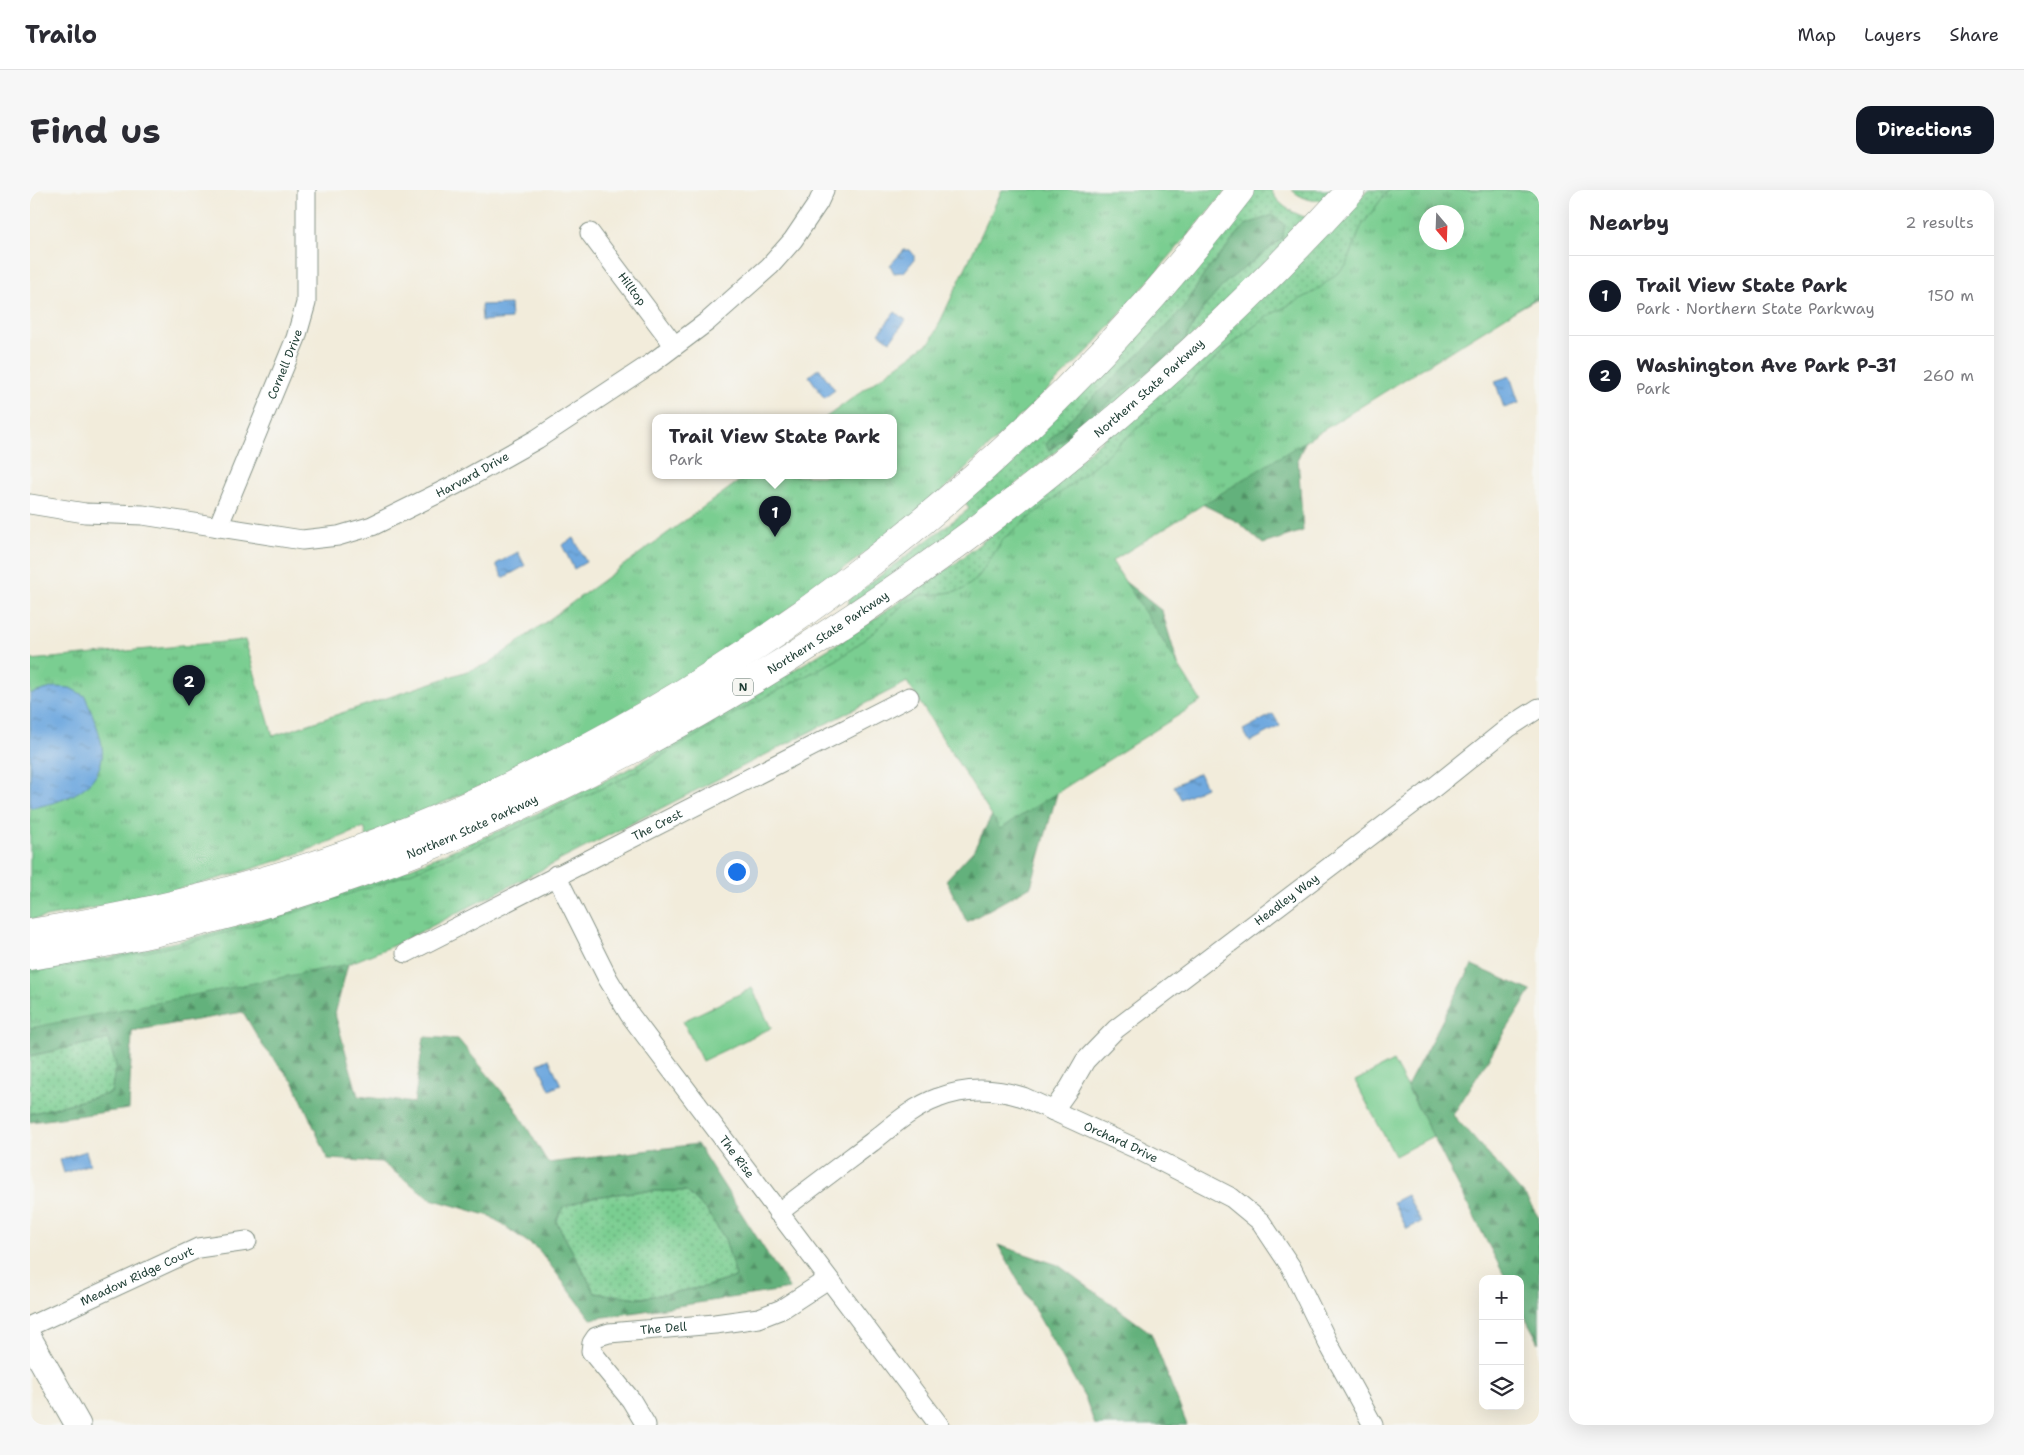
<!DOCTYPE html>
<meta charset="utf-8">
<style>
:root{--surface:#fff;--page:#f7f7f7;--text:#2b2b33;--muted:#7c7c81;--line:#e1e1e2;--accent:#111827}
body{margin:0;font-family:"Shantell Sans",sans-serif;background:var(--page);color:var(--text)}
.controls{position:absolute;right:15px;bottom:15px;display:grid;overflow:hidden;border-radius:10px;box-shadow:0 5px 20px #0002}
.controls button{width:45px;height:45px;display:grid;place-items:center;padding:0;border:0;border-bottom:1px solid var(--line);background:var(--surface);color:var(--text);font:25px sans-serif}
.compass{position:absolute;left:1389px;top:15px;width:45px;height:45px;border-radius:50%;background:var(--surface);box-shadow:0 5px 20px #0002;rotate:161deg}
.you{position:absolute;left:706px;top:681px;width:18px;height:18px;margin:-12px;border:4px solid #fff;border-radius:50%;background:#1a73e8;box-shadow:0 0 0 8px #1a73e833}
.badge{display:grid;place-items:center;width:32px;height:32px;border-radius:50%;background:var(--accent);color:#fff;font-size:16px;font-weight:700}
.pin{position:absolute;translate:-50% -41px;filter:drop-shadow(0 1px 2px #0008)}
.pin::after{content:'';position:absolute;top:26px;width:18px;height:15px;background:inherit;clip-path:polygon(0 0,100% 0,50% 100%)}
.popup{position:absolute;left:622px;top:224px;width:245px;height:65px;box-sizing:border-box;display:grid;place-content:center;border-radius:10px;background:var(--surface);filter:drop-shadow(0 1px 4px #0005);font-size:16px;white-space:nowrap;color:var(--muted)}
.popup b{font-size:19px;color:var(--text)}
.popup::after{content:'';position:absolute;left:50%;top:100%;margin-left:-10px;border:10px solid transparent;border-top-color:var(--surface)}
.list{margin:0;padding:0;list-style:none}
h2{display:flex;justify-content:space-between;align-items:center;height:65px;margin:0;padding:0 20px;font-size:21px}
h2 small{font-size:16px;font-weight:400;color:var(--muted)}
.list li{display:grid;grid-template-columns:32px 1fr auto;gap:15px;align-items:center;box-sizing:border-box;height:80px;padding:0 20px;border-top:1px solid var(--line)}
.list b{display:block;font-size:19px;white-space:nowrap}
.list p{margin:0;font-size:16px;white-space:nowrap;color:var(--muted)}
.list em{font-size:16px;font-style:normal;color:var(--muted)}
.icon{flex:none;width:28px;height:28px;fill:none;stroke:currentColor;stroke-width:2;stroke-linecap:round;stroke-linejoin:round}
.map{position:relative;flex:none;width:1509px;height:1235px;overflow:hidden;border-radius:15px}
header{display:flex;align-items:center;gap:30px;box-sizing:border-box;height:70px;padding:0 25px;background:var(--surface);border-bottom:1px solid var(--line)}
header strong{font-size:24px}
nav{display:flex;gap:28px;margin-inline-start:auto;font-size:18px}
.intro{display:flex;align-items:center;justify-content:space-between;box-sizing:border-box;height:120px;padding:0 30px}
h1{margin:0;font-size:35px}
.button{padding:12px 22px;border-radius:15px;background:var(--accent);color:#fff;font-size:18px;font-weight:700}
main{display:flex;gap:30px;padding:0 30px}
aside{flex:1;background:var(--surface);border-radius:15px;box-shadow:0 5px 20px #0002}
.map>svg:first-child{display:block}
</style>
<header>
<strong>Trailo</strong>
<nav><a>Map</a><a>Layers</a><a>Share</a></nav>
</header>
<div class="intro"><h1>Find us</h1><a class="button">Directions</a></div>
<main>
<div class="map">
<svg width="1509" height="1235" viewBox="0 0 1509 1235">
<defs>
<pattern id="grass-dots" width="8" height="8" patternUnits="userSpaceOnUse" patternTransform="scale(1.25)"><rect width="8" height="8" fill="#7ace91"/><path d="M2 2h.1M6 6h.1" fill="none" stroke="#63a877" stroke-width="1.8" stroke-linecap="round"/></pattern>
<pattern id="forest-firs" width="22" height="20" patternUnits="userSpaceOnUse" patternTransform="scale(1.25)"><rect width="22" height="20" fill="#63b17b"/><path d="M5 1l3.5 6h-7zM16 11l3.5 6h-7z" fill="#519166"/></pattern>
<pattern id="park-tufts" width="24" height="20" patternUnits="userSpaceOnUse" patternTransform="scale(1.25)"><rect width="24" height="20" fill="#7ace91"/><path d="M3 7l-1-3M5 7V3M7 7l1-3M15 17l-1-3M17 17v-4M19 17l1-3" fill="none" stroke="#63a877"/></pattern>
<pattern id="water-ripples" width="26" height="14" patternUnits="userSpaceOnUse" patternTransform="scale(1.25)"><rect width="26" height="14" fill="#70a9df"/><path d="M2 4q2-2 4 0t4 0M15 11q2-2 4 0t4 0" fill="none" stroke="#5b8bb6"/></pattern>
</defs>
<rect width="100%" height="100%" fill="#f6f6f2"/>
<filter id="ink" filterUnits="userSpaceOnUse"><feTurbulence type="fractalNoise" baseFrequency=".02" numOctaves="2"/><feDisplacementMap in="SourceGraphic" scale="10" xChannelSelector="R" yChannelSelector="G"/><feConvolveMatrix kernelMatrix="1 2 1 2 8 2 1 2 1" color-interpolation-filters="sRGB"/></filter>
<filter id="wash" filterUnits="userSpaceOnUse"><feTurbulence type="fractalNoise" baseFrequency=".0096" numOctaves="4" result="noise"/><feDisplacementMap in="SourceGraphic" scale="20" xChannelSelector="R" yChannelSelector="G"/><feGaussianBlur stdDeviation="1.12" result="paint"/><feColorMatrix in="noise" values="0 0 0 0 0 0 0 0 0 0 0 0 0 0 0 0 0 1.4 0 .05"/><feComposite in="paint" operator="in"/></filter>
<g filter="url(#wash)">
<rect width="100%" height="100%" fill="#f2ecdb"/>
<g fill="url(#grass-dots)" stroke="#4c8662">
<path d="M1224,0H1241C1248,15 1261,22 1277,28L1279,33L1131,177L946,326L819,416V409L939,319L935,311L1161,79Z"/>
<path d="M1262,0H1313C1298,14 1277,14 1262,0Z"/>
<path d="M1337,0H1371L1333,61L972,381L788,488L504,636L298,720L158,758L0,788V779L80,767L158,749L260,721L378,679L485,634L605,576L815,449L926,373L1025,293L1308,33Z"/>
<path d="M78,849L86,875L81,903L0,924V866Z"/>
<path d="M612,1001H656L676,1020L695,1049L706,1087L674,1097L611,1108L565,1103L526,1031L534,1016L563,1007Z"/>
</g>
<g fill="url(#forest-firs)" stroke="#417758" fill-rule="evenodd">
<path d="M1371,0H1509V110H1504L1282,237L1268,268L1273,341L1233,354L1208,332L1166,311L1069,371L1132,421L1158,508L1030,593L1001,696L937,732L916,690L943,661L967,616L877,486L318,774L305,824L328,906L384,913L394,847L428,849L484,916L518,973L667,954L760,1099L561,1129L509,1060L460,1026L401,1009L351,972L298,969L264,893L233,856L213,822L102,841L99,919L0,932V924L81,903L86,875L78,849L0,866V788L24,786L298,720L504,636L929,409L1314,89ZM1396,22H1426V52H1396ZM612,1001H656L676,1020L695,1049L706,1087L674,1097L611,1108L565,1103L526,1031L533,1017L563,1007Z"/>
<path d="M1243,25L1255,35L1252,49L1196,92L1172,120L1154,152L1019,261L1016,254L1031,237L1116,158L1154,117L1175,83L1215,35Z"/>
<path d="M1442,775L1501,801L1423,925L1496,1007L1509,1028V1153L1490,1117V1089H1476L1377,896Z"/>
<path d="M968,1055L1028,1075L1121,1143L1157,1235H1065L1056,1210Z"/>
</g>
<g fill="url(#park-tufts)" stroke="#4c8662" fill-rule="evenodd">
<path d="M972,0H1197L1061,158L891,322L710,455L566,544L337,647L334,637C228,685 114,709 0,730V470L215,450L243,546L458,474L716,286H864V228H795L901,151Z"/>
<path d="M1358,0H1509V106L1082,371L1171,511L970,639L877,492L367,754L318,774L0,838V782L62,773L153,754L242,730L375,685L476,643L590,590L705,523L810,468L844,442L876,412L891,405L910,404L932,400L947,389L974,348L1053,285L1148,203L1198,157L1236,127L1286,101L1317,75L1331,37ZM1396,22H1426V52H1396Z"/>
</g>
<g fill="#7ace91" stroke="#4c8662">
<path d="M722,798L741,838L672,871L653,831Z"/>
<path d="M1363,871L1403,946L1365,966L1325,891Z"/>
</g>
<g fill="url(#water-ripples)" stroke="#48738a">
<path d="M874,60H880L884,65V70L874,82L864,83L860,75Z"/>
<path d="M480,114L481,129L452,131L451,115Z"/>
<path d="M865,122L876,130L860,151L849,143Z"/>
<path d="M789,178L805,200L794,208L779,186Z"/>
<path d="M1480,186L1489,213L1474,218L1465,191Z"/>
<path d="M544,348L556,372L544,379L532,355Z"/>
<path d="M488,362L495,376L473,388L466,374Z"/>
<path d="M25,497L40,498L55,506C61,522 75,550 72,568C66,602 31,612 2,618L0,617V504Z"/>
<path d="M1243,524L1250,536L1220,552L1213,540Z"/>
<path d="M1169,583L1176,597L1151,609L1144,596Z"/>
<path d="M519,869L531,895L520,900L508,874Z"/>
<path d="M56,961L60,974L34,983L30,970Z"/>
<path d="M1377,1005L1391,1032L1377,1039L1363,1012Z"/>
</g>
</g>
<g filter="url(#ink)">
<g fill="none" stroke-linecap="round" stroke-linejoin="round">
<defs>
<g id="minor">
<path id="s1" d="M560,43L644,155"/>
<path id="s2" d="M0,314L55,323L113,325L272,350L308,346L342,336L425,295L507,249L622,173L678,131L740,76L763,50L788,13L794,0"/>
<path id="s3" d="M188,337L266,148L276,113V0"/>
<path id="s4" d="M526,685L578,789L600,825L909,1235"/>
<path id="s5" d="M376,763L879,507"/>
<path id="s6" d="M1023,921L1040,897L1055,871L1086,839L1397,603L1478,538L1509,518"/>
<path id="s7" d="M748,1023C779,999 810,976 842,952C862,936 883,917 908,908C936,897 965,898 993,907L1107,959L1202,1008L1231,1032L1261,1077L1298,1153L1343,1235"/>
<path id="s8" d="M0,1136L168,1058L217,1051"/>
<path id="s9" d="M616,1235L601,1210L561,1161L562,1153L566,1147L579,1143L685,1134L729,1128L752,1119L798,1089"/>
</g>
<path id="major" d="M0,1150L48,1235"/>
<g id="highway">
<path d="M0,743C118,724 234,696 346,653C687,524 989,289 1210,0"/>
<path id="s10" d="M0,766C124,747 245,716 362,671C445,640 525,600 603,559C871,415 1116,225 1321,0"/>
</g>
</defs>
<use href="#minor" stroke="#889488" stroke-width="21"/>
<use href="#major" stroke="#889488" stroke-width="27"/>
<use href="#highway" stroke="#889488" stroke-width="29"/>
<use href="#minor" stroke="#fff" stroke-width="19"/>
<use href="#major" stroke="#fff" stroke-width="25"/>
<use href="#highway" stroke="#fff" stroke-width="28"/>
</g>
</g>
<g text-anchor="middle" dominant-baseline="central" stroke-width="4" stroke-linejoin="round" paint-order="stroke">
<rect fill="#f6f6f2" stroke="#60746d" stroke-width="1" x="703" y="488.5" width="20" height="17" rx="4"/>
<g font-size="11" font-weight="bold" fill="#1f3d34">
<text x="713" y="497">N</text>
</g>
<g font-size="12" fill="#1f3d34" stroke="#f6f6f2">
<text stroke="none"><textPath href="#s1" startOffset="70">Hilltop</textPath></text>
<text stroke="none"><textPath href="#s3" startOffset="176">Cornell Drive</textPath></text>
<text stroke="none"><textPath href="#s10" startOffset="1272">Northern State Parkway</textPath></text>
<text stroke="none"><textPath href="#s2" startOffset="459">Harvard Drive</textPath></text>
<text stroke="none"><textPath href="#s10" startOffset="868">Northern State Parkway</textPath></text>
<text stroke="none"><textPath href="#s5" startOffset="282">The Crest</textPath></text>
<text stroke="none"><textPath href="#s10" startOffset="462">Northern State Parkway</textPath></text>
<text stroke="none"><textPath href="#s6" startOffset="318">Headley Way</textPath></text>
<text stroke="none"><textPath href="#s7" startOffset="392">Orchard Drive</textPath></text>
<text stroke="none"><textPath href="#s4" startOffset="336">The Rise</textPath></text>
<text stroke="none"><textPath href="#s8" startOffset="118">Meadow Ridge Court</textPath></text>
<text stroke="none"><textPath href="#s9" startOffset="176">The Dell</textPath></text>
</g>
</g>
</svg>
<div class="controls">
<button>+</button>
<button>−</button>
<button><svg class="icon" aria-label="layers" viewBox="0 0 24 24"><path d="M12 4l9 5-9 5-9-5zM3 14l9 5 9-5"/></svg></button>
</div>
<svg class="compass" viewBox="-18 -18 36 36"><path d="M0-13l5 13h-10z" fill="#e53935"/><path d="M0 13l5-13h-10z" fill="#7c7c81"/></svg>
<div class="you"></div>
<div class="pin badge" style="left:745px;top:347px">1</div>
<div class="popup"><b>Trail View State Park</b>Park</div>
<div class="pin badge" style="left:159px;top:516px">2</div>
</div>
<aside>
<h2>Nearby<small>2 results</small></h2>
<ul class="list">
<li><span class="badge">1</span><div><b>Trail View State Park</b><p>Park · Northern State Parkway</p></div><em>150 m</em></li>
<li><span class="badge">2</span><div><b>Washington Ave Park P-31</b><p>Park</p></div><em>260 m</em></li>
</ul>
</aside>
</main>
